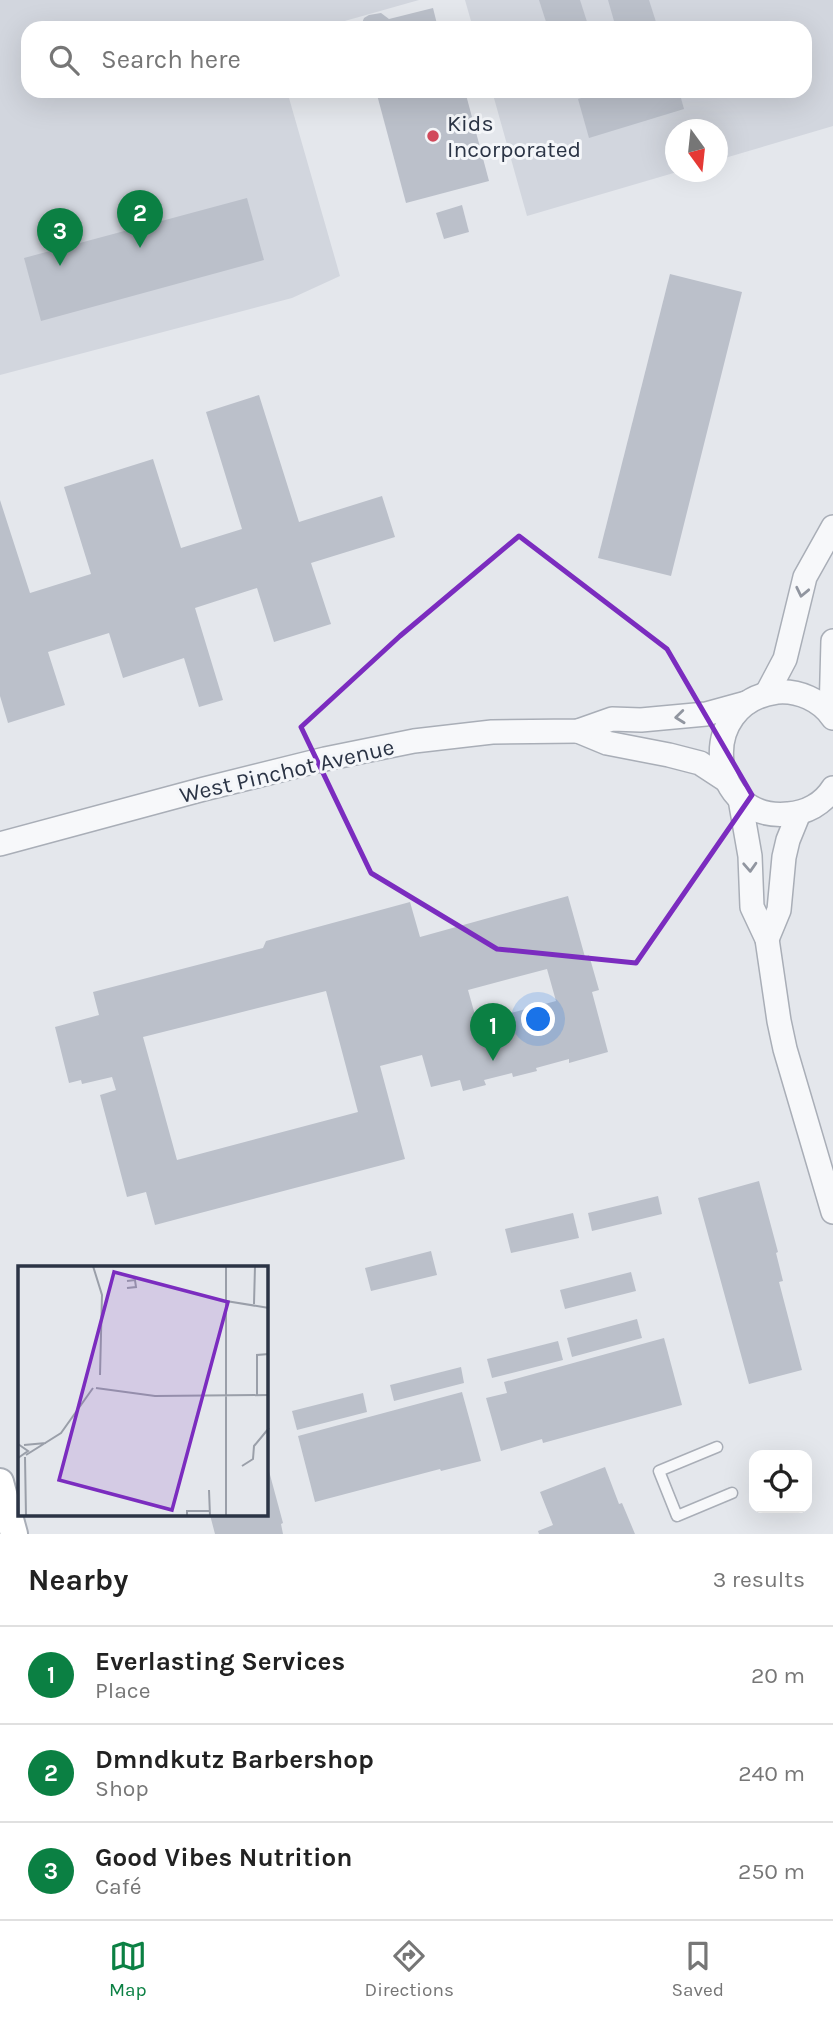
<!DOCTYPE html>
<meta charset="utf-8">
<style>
:root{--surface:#fff;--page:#f2f2f2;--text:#222;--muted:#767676;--line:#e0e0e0;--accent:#0b8043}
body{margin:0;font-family:Karla,sans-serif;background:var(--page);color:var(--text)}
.controls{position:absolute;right:21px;bottom:21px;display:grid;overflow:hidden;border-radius:14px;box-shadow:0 7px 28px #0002}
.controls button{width:63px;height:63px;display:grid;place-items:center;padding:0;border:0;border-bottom:2px solid var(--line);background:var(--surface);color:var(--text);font:35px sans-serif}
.compass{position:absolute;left:665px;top:119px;width:63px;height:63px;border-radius:50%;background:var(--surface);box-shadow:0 7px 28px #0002;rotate:165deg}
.you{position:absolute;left:539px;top:1020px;width:24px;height:24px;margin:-18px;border:5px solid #fff;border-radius:50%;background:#1a73e8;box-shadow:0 0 0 10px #1a73e833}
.badge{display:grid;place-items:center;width:46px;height:46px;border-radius:50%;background:var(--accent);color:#fff;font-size:23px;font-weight:700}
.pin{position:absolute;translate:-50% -58px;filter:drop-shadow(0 2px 4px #0008)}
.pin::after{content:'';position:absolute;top:37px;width:24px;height:21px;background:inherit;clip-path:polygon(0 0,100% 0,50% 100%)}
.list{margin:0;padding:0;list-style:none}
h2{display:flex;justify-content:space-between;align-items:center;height:91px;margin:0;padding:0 28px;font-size:30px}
h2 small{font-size:23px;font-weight:400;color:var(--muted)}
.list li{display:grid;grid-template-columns:46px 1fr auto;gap:21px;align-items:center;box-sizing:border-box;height:98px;padding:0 28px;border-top:2px solid var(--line)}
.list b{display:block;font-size:26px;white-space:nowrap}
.list p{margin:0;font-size:23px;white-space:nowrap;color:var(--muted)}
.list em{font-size:23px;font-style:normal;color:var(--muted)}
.icon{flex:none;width:38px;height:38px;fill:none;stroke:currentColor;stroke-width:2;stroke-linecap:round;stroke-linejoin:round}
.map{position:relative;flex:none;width:833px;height:1534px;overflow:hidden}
.search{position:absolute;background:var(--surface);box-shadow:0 7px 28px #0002;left:21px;right:21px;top:21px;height:77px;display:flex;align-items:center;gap:18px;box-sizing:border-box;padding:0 24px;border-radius:21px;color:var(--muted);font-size:26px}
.sheet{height:385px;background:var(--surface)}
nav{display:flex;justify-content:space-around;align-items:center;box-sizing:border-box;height:98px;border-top:2px solid var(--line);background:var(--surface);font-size:19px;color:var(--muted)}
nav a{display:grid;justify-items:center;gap:4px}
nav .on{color:var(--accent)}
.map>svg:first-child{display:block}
</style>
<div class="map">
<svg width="833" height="1534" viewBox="0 0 833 1534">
<rect width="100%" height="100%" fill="#e4e7ec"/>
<g fill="#d2d6de">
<path d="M0,0H419L320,28H28V91H287L340,276L292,298L0,375Z"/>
<path d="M465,0H833V126L718,160V130H676V172H677L527,216L492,91H805V28H473Z"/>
</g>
<g fill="#bbc0ca" fill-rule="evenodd">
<path d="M539,0H580L589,28H548Z"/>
<path d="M608,0H649L656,22L636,28H616Z"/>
<path d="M433,8L438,28H360L364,18L369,15L381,13L389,19Z"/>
<path d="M376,91H465L489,181L406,203Z"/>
<path d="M603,91H679L684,109L589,138L578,99Z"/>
<path d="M247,198L264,260L41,321L24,258Z"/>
<path d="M462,205L469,232L444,239L436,213Z"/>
<path d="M670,274L742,292L671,576L598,558Z"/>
<path d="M259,395L299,522L382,496L395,537L311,563L331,624L274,642L257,588L195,608L223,700L199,707L184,658L123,678L109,633L48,652L65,705L8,723L0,696V500L30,593L91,574L64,487L153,459L181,548L242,529L206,412Z"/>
<path d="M568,896L585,957L589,955L599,990L592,992L608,1052L569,1063V1059L536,1068L537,1071L513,1077L512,1073L484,1080L486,1085L463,1091L460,1080L431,1087L422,1055L380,1066L405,1159L155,1225L146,1192L127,1197L100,1095L116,1090L112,1077L82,1084L81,1080L69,1083L55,1027L99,1015L93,992L263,948L266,941L410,902L420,937ZM547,969L556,1001L477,1022L468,990ZM326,991L358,1112L177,1160L143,1037Z"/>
<path d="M759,1181L778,1252L776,1253L783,1281L779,1282L802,1370L749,1384L698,1198Z"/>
<path d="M658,1196L662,1214L592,1231L588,1213Z"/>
<path d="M573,1213L579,1238L511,1253L505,1229Z"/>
<path d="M431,1251L437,1275L371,1291L365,1268Z"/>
<path d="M631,1272L636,1291L565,1309L560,1290Z"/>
<path d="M637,1319L642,1338L572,1357L567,1338Z"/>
<path d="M664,1338L682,1405L543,1443L542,1439L501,1451L486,1398L507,1393L504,1382Z"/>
<path d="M558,1341L563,1360L492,1378L487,1359Z"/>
<path d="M461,1367L464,1383L394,1401L390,1385Z"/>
<path d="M462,1392L481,1461L441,1471L440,1469L315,1502L298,1436Z"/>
<path d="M363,1393L367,1412L297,1430L292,1411Z"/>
<path d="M266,1460L283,1523L281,1524L283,1534H215L210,1515H266Z"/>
<path d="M605,1467L619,1504L622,1503L635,1534H539L538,1531L553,1525L540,1492Z"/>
</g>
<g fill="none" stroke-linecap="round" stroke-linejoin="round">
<defs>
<path id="service" d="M717,1447L659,1471L677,1516L732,1493"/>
<g id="tertiary">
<path d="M767,693L785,659L805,577L833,527"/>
<path d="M831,714L833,641"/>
<path d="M833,718C821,700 798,690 777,692C695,703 708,822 788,814C806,813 823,804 833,788"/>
<path d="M578,731L607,743L669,755L700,763L726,780"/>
<path d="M740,799L750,856L752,907L767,939L779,1021L785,1049L833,1212"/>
<path d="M0,844L204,789L325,759L414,741L492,732L578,731L612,719L641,720L706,714L746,703"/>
<path d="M767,939L779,910L784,857L788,840L799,813"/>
</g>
<path id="secondary" d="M0,1482L14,1534"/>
</defs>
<use href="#service" stroke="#a9aeb7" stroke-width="13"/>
<use href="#tertiary" stroke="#a9aeb7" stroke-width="26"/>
<use href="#secondary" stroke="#a9aeb7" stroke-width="30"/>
<use href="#service" stroke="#f7f8fa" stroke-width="10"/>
<use href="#tertiary" stroke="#f7f8fa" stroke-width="23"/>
<use href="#secondary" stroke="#fff" stroke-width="26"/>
</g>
<defs><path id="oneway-chevron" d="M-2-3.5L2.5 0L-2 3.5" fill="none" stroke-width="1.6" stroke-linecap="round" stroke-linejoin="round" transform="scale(1.75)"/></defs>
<g stroke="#9196a0">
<use href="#oneway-chevron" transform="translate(802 592) rotate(102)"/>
<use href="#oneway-chevron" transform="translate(680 717) rotate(174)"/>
<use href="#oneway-chevron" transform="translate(750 867) rotate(87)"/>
</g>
<path fill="none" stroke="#7b2cbf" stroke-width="5" stroke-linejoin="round" d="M519,536L667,649L752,795L636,963L497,949L371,873L301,727L400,636Z"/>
<circle fill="#d1495b" stroke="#f4f6f9" stroke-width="2.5" cx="433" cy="136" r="7"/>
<g text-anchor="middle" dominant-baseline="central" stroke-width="6" stroke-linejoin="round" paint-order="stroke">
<g font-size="23" fill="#2b3445" stroke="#f4f6f9" text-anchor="start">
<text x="447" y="123">Kids<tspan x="447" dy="26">Incorporated</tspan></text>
</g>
<g font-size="23" fill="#2b3445" stroke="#f4f6f9">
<text transform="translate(287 771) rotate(-13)">West Pinchot Avenue</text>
</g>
</g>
<g transform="translate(18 1266)">
<rect width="250" height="250" fill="#e4e7ec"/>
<path fill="none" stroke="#9a9fa9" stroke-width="2" d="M75,0L84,29L82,109M208,0V250M109,15L117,14L118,21L109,22M208,35L251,42M236,38L237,0M78,122L137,130L251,129M239,129V89L251,88M60,142L67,117M0,178L10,185L0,192M6,179L28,177M8,189L43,167L75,122M7,191L8,250M224,200L235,193L236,180L251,162M0,210L1,250M191,224L192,250M169,250V245H192"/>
<path fill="#7b2cbf" fill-opacity="0.15" stroke="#7b2cbf" stroke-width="3.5" d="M96,6L210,36L154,244L41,214Z"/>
<rect width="250" height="250" fill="none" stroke="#2b3445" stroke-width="3.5"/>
</g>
</svg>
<div class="controls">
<button><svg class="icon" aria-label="locate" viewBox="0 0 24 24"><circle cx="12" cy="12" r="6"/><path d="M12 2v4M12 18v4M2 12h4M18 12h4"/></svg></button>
</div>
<svg class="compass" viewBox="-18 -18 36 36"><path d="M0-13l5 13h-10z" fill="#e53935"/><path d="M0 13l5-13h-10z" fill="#767676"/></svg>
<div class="you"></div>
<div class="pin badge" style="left:493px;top:1061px">1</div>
<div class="pin badge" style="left:140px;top:248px">2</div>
<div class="pin badge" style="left:60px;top:266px">3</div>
<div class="search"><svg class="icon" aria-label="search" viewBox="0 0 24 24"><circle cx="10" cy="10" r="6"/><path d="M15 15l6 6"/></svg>Search here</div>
</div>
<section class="sheet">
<h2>Nearby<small>3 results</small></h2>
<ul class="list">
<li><span class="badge">1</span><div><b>Everlasting Services</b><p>Place</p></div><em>20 m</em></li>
<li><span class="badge">2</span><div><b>Dmndkutz Barbershop</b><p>Shop</p></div><em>240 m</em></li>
<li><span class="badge">3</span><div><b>Good Vibes Nutrition</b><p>Café</p></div><em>250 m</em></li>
</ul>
</section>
<nav>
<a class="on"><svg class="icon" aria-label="map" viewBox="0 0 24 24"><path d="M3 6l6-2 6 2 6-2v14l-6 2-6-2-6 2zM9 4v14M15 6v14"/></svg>Map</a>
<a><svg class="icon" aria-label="directions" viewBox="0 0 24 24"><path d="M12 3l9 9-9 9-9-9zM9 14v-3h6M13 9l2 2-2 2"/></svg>Directions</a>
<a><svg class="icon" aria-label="saved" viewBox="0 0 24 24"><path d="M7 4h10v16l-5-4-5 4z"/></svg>Saved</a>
</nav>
